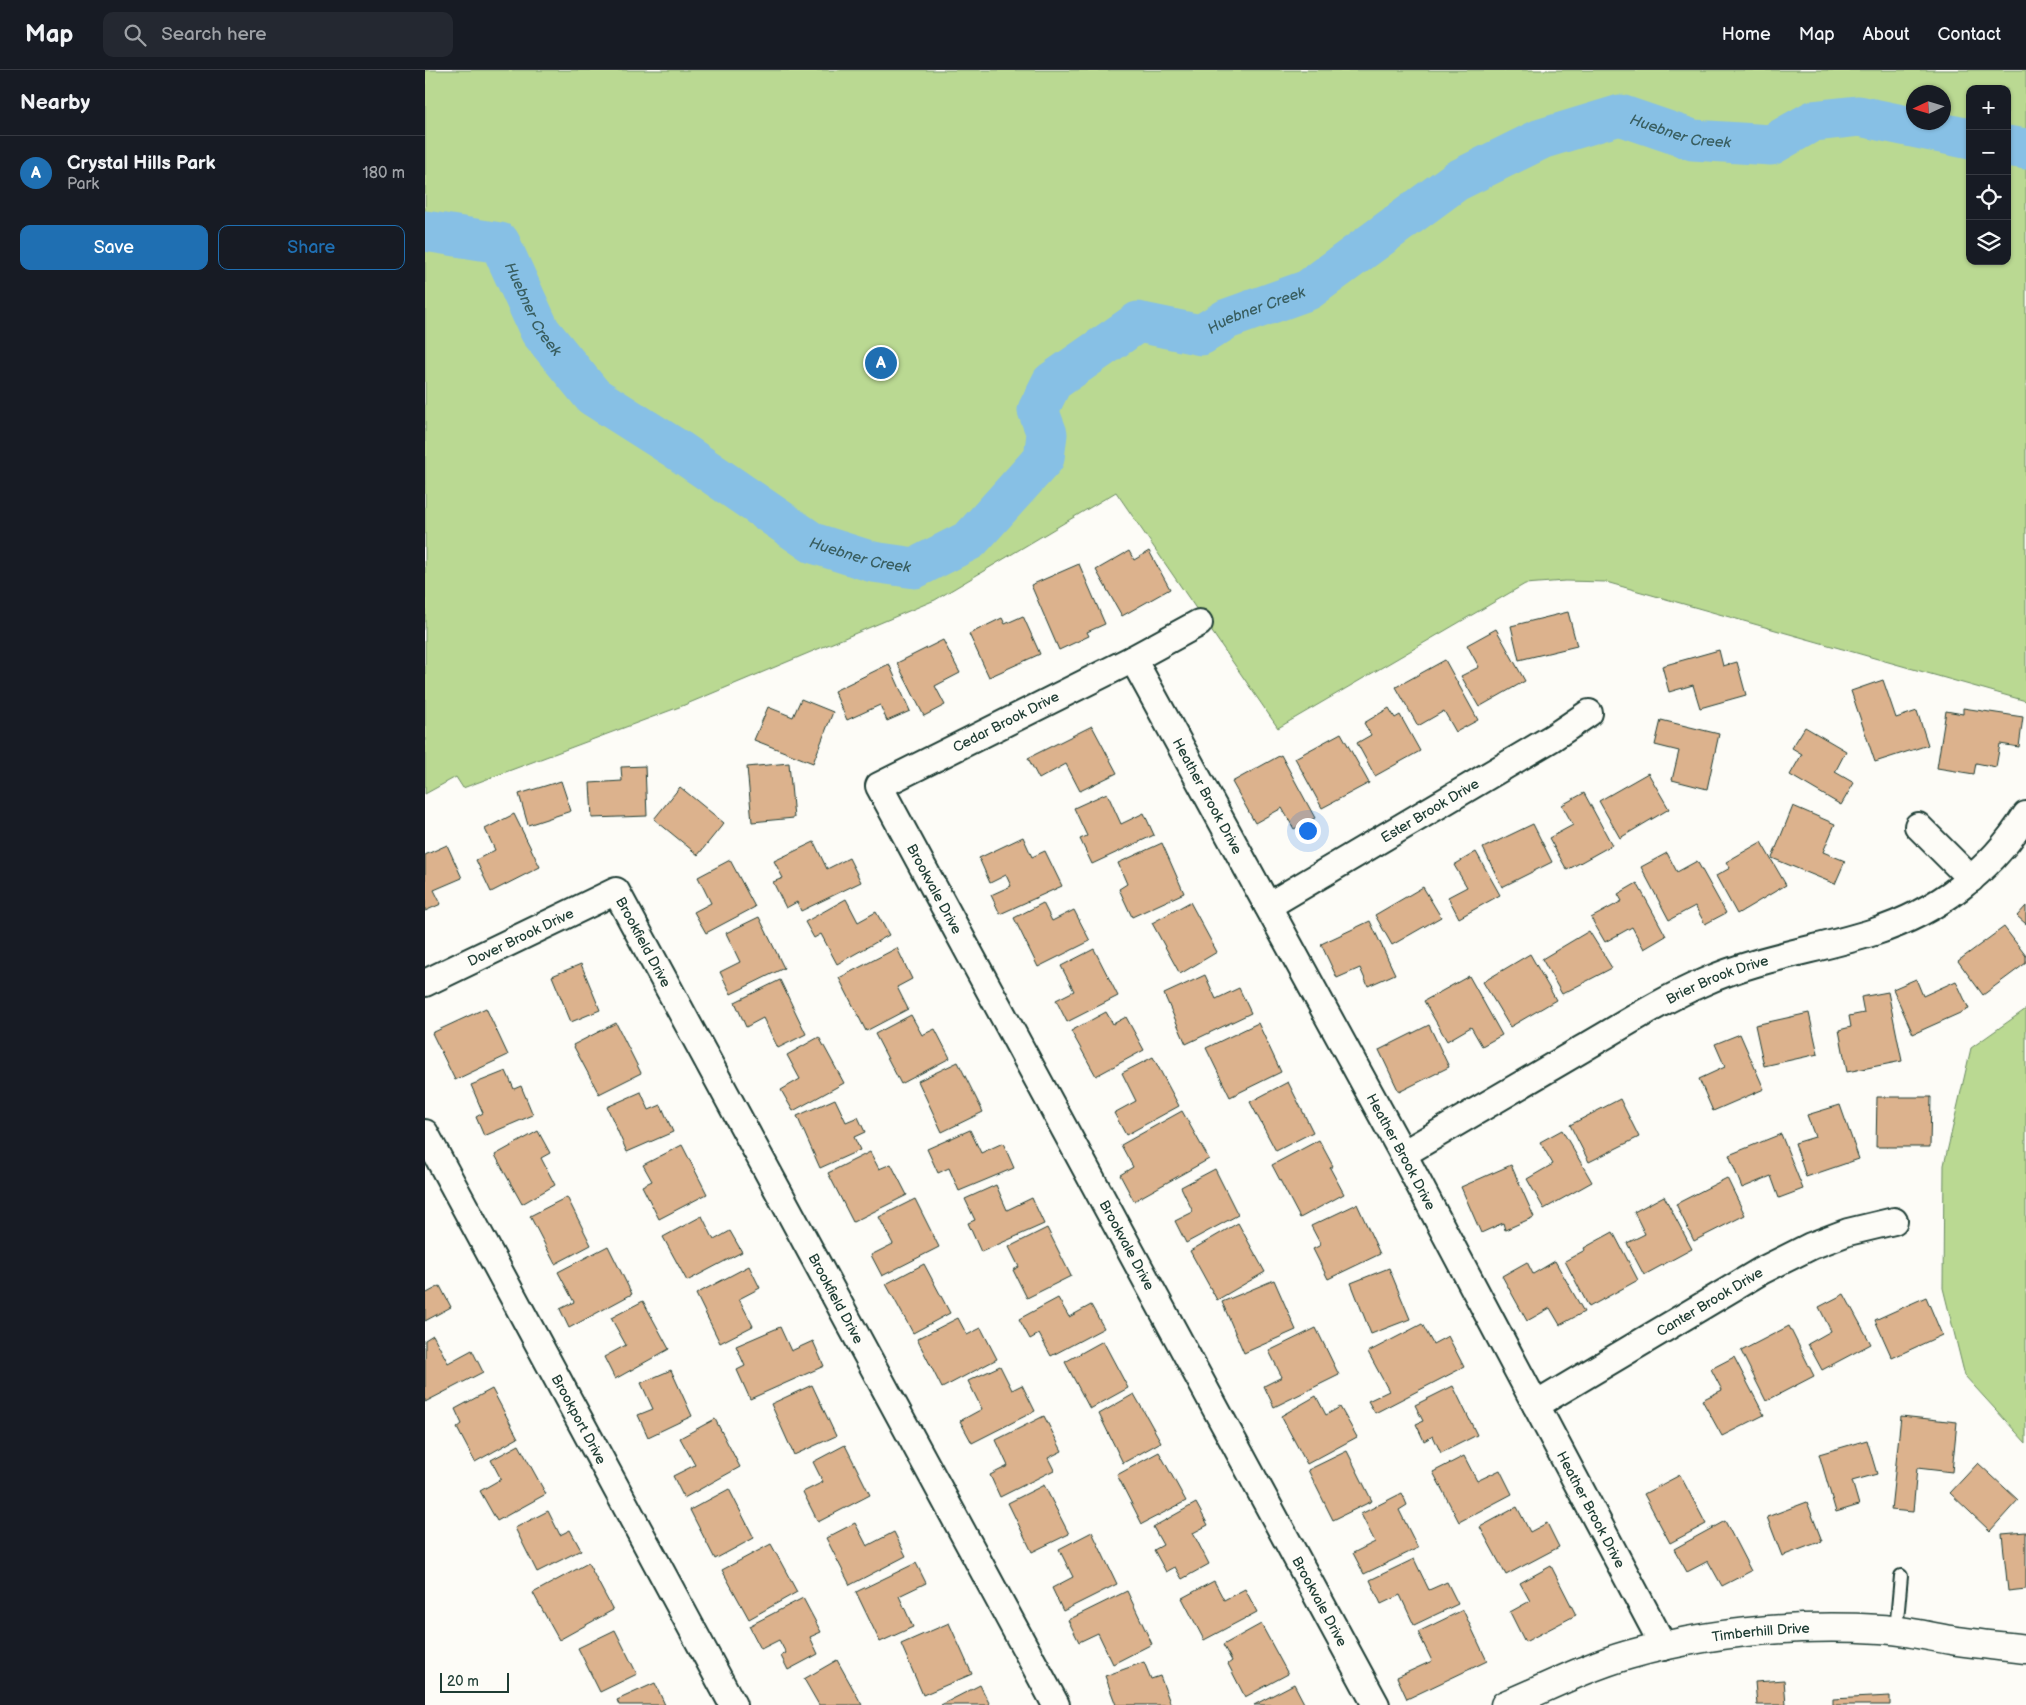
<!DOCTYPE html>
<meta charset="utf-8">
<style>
:root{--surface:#171b24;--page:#242831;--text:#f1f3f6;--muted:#9ea1a6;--line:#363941;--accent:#1f6fb2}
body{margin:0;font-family:"Balsamiq Sans",sans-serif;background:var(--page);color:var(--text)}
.controls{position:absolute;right:15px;top:15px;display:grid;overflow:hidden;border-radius:10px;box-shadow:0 1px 4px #0004}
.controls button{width:45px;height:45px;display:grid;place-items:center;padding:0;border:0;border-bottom:1px solid var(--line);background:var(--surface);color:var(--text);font:25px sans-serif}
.compass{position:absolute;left:1481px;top:15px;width:45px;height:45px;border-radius:50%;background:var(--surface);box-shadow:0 1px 4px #0004;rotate:266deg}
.scale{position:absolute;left:15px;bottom:12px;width:69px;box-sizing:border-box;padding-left:5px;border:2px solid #1f3d34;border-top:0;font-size:14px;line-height:18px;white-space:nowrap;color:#1f3d34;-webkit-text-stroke:4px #fdfcf7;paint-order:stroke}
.you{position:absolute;left:882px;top:760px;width:18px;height:18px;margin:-12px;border:4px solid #fff;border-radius:50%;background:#1a73e8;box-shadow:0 0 0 8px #1a73e833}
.badge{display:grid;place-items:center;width:32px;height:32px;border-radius:50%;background:var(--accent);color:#fff;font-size:16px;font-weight:700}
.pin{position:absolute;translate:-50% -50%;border:2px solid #fff;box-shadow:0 1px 5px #0006}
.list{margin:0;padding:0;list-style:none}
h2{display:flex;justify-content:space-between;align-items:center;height:65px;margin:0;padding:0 20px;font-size:21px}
h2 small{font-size:16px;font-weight:400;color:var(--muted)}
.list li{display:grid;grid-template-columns:32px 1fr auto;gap:15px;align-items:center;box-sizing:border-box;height:75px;padding:0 20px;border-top:1px solid var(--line)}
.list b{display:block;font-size:19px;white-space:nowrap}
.list p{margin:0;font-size:16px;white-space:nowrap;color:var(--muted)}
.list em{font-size:16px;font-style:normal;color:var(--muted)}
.actions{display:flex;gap:10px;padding:15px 20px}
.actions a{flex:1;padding:11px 0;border:1px solid var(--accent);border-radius:10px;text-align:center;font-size:18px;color:var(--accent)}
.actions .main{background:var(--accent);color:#fff}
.icon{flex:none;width:28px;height:28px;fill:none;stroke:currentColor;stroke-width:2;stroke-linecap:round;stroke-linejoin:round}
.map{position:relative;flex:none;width:1601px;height:1635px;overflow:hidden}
header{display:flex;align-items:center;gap:30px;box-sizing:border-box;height:70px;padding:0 25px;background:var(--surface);border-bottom:1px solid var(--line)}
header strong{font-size:24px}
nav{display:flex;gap:28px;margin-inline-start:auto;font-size:18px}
.search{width:350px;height:45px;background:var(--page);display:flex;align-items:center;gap:12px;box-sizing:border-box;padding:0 18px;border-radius:10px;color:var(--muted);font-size:19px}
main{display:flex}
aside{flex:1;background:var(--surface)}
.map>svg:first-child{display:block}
</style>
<header>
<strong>Map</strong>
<div class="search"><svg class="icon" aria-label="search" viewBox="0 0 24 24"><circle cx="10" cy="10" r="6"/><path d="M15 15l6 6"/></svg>Search here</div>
<nav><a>Home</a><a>Map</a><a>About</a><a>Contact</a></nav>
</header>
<main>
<aside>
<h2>Nearby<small></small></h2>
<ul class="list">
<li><span class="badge">A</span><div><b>Crystal Hills Park</b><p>Park</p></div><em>180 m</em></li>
</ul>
<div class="actions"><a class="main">Save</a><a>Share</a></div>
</aside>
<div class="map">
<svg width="1601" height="1635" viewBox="0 0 1601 1635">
<rect width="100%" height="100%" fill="#fdfcf7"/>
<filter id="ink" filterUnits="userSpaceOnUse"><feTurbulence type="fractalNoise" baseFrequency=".02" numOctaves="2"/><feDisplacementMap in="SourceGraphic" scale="10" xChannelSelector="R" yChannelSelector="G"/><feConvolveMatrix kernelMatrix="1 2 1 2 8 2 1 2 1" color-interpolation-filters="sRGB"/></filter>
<g filter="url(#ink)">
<g fill="#bad992" stroke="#6c8b63" fill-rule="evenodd">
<path d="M0,0H1601V631L1181,512L1140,511L1100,514L853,658L691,422L510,530L257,636L38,718L31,707L0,724ZM1545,19H1582V191H1545ZM1488,22H1518V52H1488Z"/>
<path d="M1601,939V1373L1540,1306L1518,1218L1519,1095L1546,978Z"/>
</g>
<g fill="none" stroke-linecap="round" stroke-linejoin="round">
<g stroke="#87c0e5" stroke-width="41">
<path d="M1582,76L1601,79"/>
<path id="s1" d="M0,161L75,173L115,261L168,326L253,380L388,473L448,492L490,498L545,470L619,388L622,364L613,340L627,312L713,252L776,265L802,249L883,220L1031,111L1116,69L1195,45L1268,70L1346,75L1388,51L1434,46L1545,69"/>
</g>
</g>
<g fill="#dcb28d" stroke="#1f3d34">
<path d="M704,481L709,490L724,481L745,519L697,546L671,500Z"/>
<path d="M654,494L680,554L662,562L664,566L634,580L606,515Z"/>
<path d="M1143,542L1152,576L1094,590L1086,556Z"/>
<path d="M598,546L615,584L564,607L544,564L577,548L580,554Z"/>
<path d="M1071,559L1100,611L1054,637L1036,606L1054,597L1042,575Z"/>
<path d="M518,570L535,603L510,616L520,635L499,646L472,593Z"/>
<path d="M1294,580L1298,596L1312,592L1321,625L1275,638L1268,615L1244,622L1237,596Z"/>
<path d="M1020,590L1053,650L1031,662L1019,641L993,656L971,617Z"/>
<path d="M464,594L485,641L462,651L455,635L422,650L409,621Z"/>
<path d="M1458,610L1471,648L1492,641L1503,675L1450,692L1426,621Z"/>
<path d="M376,629L408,642L388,693L329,670L343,637L368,647Z"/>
<path d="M964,638L970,648L975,645L995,681L950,706L932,673L946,665L939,653Z"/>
<path d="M1538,638L1598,647L1594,677L1575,674L1571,697L1551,693L1549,704L1512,698L1521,641L1538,644Z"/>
<path d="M1236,650L1294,664L1282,719L1247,710L1254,681L1230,675Z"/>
<path d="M667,656L692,703L655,721L641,694L614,709L603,688Z"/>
<path d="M1380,657L1421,681L1410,702L1429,713L1416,735L1365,705L1377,684L1367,678Z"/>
<path d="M916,663L944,713L897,738L870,688Z"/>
<path d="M856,685L890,748L869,759L857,738L830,753L807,712Z"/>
<path d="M364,693L369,748L327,752L322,697Z"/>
<path d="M220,696L222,746L167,748L165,713L197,711L196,697Z"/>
<path d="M1223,703L1244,739L1195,768L1174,731Z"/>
<path d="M136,711L146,741L103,755L94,724Z"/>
<path d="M255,717L299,753L273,785L229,749Z"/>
<path d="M682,723L696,754L719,743L729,765L667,794L655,769L662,766L649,738Z"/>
<path d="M1159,723L1187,775L1142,800L1124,768L1148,755L1137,735Z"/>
<path d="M1368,736L1410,754L1398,782L1420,791L1410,814L1347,788Z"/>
<path d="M89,744L115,797L66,822L51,790L70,780L60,759Z"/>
<path d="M1108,754L1127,792L1077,817L1058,778Z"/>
<path d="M598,767L607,787L620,781L637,816L575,844L566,825L586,816L581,805L565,813L554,788Z"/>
<path d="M389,772L402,799L424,788L436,812L376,841L372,832L361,838L348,812L358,808L349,791Z"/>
<path d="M1336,772L1361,815L1312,844L1291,806L1305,798L1301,792Z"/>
<path d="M737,773L759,823L707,847L694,819L702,814L693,793Z"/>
<path d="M22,775L37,808L9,820L16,834L0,841V785Z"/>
<path d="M1051,782L1075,825L1034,848L1023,827L1042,817L1029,795Z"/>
<path d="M1242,783L1252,802L1272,791L1301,843L1280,854L1270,836L1244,850L1216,797Z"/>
<path d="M305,790L330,837L281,863L269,842L286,833L273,807Z"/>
<path d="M1212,813L1241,866L1219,879L1207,857L1180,872L1166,848L1197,831L1193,824Z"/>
<path d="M998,817L1016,847L967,875L950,845Z"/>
<path d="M421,829L433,852L451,842L464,865L412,894L396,864L389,868L380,852Z"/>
<path d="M765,832L792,882L755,904L727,853Z"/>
<path d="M618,833L627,851L649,840L665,871L613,897L589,848Z"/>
<path d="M1601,836V854L1592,846Z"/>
<path d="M334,847L359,898L306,924L295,902L315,892L301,863Z"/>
<path d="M945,851L970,904L943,916L935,898L912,908L896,874Z"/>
<path d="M1579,857L1601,886V893L1558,925L1533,891Z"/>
<path d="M1164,861L1187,898L1137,924L1117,889Z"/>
<path d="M472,878L487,909L472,917L483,939L441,961L414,908Z"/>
<path d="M669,879L693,926L642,952L631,930L649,921L636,896Z"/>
<path d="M1105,884L1131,930L1085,957L1058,912Z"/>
<path d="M156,894L175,940L146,952L127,906Z"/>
<path d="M780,905L791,929L814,918L826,943L761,974L739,924Z"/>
<path d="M1044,906L1077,965L1057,976L1046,957L1022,971L999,931Z"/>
<path d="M1491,909L1498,926L1531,911L1544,939L1488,964L1468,919Z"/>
<path d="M355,910L381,964L353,978L338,948L321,957L310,932Z"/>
<path d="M1463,922L1477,991L1422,1002L1414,960L1426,957L1424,946L1439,943L1436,927Z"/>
<path d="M61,938L83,985L30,1010L7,963Z"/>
<path d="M681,942L688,954L701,947L719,980L671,1006L646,961Z"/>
<path d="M1384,943L1393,984L1339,996L1330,955Z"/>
<path d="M486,945L497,965L510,959L525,988L476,1014L450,964Z"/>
<path d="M191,953L216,1003L174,1024L148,975Z"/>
<path d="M833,953L856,1002L805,1027L781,978Z"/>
<path d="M1004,955L1024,997L974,1022L954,980Z"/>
<path d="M1315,964L1339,1019L1288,1041L1274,1009L1300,997L1290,974Z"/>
<path d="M394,967L419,1013L368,1041L356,1020L375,1009L362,985Z"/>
<path d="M728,987L754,1036L701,1065L689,1043L711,1031L697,1003Z"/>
<path d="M533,992L558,1042L517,1062L493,1011Z"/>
<path d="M81,1001L89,1019L96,1016L108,1045L59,1066L51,1047L58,1043L46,1015Z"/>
<path d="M863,1012L888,1062L851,1081L825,1032Z"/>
<path d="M216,1022L224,1040L236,1035L248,1062L202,1082L182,1037Z"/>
<path d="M1452,1027H1506L1505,1077H1451Z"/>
<path d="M410,1029L421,1052L433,1047L440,1062L429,1067L435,1080L395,1098L372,1046Z"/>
<path d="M1195,1029L1214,1067L1164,1092L1145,1055Z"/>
<path d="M1415,1035L1434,1089L1381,1107L1370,1073L1390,1067L1382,1045Z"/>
<path d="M757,1041L784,1089L709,1131L695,1105L708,1097L696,1075Z"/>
<path d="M545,1060L556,1083L578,1073L589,1098L534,1121L524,1098L513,1103L502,1079Z"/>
<path d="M1137,1060L1167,1112L1119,1139L1102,1109L1128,1094L1115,1072Z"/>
<path d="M113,1061L125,1083L116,1088L130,1115L97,1134L70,1085Z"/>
<path d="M1356,1064L1378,1119L1354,1128L1346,1106L1317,1118L1304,1085Z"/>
<path d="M894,1070L908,1096L905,1098L919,1124L875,1148L847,1095Z"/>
<path d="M257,1075L282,1124L234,1149L217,1116L227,1111L218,1095Z"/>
<path d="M445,1082L454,1099L466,1094L482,1125L428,1152L403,1103Z"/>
<path d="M1086,1095L1109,1147L1080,1160L1078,1153L1056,1163L1036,1117Z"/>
<path d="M790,1099L813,1145L761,1173L750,1151L768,1142L756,1117Z"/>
<path d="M1302,1108L1320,1145L1269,1171L1251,1134Z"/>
<path d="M571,1115L582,1140L607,1128L619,1154L556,1182L543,1153L550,1150L540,1129Z"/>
<path d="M1239,1126L1267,1179L1219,1205L1202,1173L1220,1164L1209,1142Z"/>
<path d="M142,1127L166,1175L130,1194L105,1146Z"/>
<path d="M490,1129L514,1177L457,1206L446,1185L468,1174L454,1147Z"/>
<path d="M932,1134L955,1184L903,1209L888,1179L896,1175L886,1156Z"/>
<path d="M277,1146L289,1170L305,1161L317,1182L262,1211L238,1167Z"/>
<path d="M813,1153L840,1202L792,1230L765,1181Z"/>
<path d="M622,1158L646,1206L602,1228L588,1200L594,1197L584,1177Z"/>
<path d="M1188,1162L1213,1210L1164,1237L1140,1191L1160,1180L1159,1178Z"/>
<path d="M183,1176L207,1224L144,1258L135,1239L149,1232L133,1202Z"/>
<path d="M1130,1191L1159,1242L1135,1255L1125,1238L1102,1251L1077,1206L1102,1192L1108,1204Z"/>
<path d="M499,1194L525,1243L488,1263L461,1214Z"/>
<path d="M324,1196L335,1218L314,1229L328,1256L295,1273L271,1224Z"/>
<path d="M964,1198L985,1249L946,1264L926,1213Z"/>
<path d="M849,1210L871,1260L819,1283L797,1232Z"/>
<path d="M15,1216L26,1237L0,1251V1224Z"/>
<path d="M1419,1224L1446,1274L1397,1300L1383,1274L1406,1261L1394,1237Z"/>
<path d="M1501,1227L1517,1265L1467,1288L1450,1250Z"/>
<path d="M633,1228L644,1247L666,1235L679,1258L626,1286L614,1264L605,1269L594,1249Z"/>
<path d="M218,1231L244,1279L190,1309L179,1287L201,1275L186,1248Z"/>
<path d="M533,1248L542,1265L556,1258L572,1289L517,1318L492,1269Z"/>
<path d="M997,1254L1008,1274L1023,1266L1039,1297L950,1343L943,1331L964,1321L943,1282Z"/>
<path d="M1364,1256L1389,1306L1341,1331L1316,1281Z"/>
<path d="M355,1257L366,1281L388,1271L399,1296L325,1329L312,1300L320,1296L311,1276Z"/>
<path d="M891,1258L914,1305L849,1337L839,1316L857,1307L844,1281Z"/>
<path d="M8,1265L23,1293L47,1280L58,1302L0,1332V1270Z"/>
<path d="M678,1271L703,1318L665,1339L640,1292Z"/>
<path d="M1309,1287L1339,1345L1297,1366L1277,1330L1297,1320L1286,1299Z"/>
<path d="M575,1296L587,1320L597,1315L610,1341L547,1373L535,1351L557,1339L543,1311Z"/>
<path d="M246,1300L267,1346L223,1367L213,1345L228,1339L216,1313Z"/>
<path d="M387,1315L411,1366L369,1385L346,1334Z"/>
<path d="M1028,1316L1052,1365L1016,1383L1008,1366L999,1371L991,1354L998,1351L990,1335Z"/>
<path d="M67,1319L93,1368L50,1392L32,1358L37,1354L30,1339Z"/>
<path d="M709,1324L736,1372L698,1393L674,1344Z"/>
<path d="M891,1326L901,1345L915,1337L932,1367L882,1394L856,1346Z"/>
<path d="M619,1346L637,1381L623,1388L629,1400L575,1427L565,1405L583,1396L571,1370Z"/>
<path d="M1476,1346L1532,1352L1527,1402L1492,1398L1488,1442L1466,1440Z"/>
<path d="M290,1349L315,1397L259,1428L248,1406L270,1395L255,1368Z"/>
<path d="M1442,1370L1452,1404L1427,1411L1434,1435L1411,1442L1394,1384Z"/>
<path d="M94,1375L121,1424L72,1451L55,1421L76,1409L66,1390Z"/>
<path d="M420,1375L445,1425L393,1452L378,1422L398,1412L388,1392Z"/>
<path d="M922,1381L947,1431L908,1450L883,1400Z"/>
<path d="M734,1382L761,1431L717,1454L692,1405Z"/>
<path d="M1039,1386L1052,1411L1075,1400L1087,1424L1034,1452L1008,1402Z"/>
<path d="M1553,1393L1593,1430L1565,1461L1525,1423Z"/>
<path d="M1255,1405L1281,1454L1245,1473L1219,1424Z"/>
<path d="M619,1415L644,1464L607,1482L583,1433Z"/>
<path d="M304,1419L329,1468L290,1489L265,1440Z"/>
<path d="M977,1423L982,1435L974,1440L993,1478L939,1504L928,1483L950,1472L936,1444Z"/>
<path d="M1382,1432L1397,1471L1357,1486L1342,1447Z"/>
<path d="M771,1433L783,1455L768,1463L784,1494L757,1509L750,1497L741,1502L729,1480L738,1475L728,1457Z"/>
<path d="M1092,1437L1105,1462L1122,1453L1134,1477L1081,1505L1055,1457Z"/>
<path d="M123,1441L135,1465L145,1460L156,1480L112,1502L90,1458Z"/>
<path d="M1300,1451L1326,1501L1297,1516L1283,1491L1262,1502L1249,1479Z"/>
<path d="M430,1453L442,1476L469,1462L481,1486L425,1515L401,1468Z"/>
<path d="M667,1462L692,1514L638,1541L627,1518L648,1507L634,1479Z"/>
<path d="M1601,1462V1519L1583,1521L1577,1464Z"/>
<path d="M346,1474L372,1522L324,1549L297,1500Z"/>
<path d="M989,1489L1004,1520L1022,1512L1033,1534L989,1555L975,1525L956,1534L945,1510Z"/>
<path d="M163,1493L188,1540L134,1570L108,1523Z"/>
<path d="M491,1493L501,1513L474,1526L488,1557L455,1572L431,1522Z"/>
<path d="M1126,1496L1151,1545L1100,1572L1085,1542L1105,1531L1095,1513Z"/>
<path d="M789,1511L799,1530L820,1519L832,1542L779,1570L757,1528Z"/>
<path d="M702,1521L727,1574L688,1594L673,1563L654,1572L643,1550Z"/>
<path d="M378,1528L396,1562L385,1567L393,1584L363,1600L356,1586L361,1583L354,1570L336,1579L324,1556Z"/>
<path d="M1038,1540L1062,1591L982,1629L972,1607L1007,1591L993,1562Z"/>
<path d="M524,1553L547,1604L498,1625L476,1574Z"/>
<path d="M836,1554L863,1604L820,1627L803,1594L807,1591L798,1575Z"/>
<path d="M190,1560L212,1604L175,1622L153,1578Z"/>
<path d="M412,1590L437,1635H394L379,1609Z"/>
<path d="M719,1592L726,1609L735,1606L746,1635H691L680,1606Z"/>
<path d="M1359,1610L1361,1635H1332L1330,1612Z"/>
<path d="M230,1613L240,1635H194L192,1630Z"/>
<path d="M869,1614L880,1635H829Z"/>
<path d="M555,1615L565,1635H516Z"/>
<path d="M1465,1626V1635H1408V1629Z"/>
</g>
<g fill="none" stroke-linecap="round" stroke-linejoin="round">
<defs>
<path id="service" d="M1471,1561L1476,1506"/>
<g id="minor">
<path id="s2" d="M774,553L708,589L454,716L951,1635"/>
<path id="s3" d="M708,589L978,1084L1239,1577"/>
<path d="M1493,756L1546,809"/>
<path id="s4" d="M843,836L1127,668L1164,643"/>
<path id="s5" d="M0,913L191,821L631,1635"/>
<path id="s6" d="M0,1063L308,1635"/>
<path id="s7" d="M978,1084C1037,1049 1097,1014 1157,979C1197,956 1237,930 1279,912C1334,887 1393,880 1449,862C1512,842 1566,801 1601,745"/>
<path id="s8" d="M1111,1335L1336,1201L1386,1176L1423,1162L1469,1151"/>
</g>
<g id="tertiary">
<path id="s9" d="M1080,1635C1121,1618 1161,1597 1203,1585C1285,1562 1370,1554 1455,1559C1478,1560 1502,1566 1526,1570C1551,1574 1576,1576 1601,1579"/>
</g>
</defs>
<use href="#service" stroke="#1f3d34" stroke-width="16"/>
<use href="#minor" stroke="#1f3d34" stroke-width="30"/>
<use href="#tertiary" stroke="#1f3d34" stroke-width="31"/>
<use href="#service" stroke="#fdfcf7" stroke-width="12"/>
<use href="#minor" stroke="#fdfcf7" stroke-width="26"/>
<use href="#tertiary" stroke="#fdfcf7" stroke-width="28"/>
</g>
</g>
<g text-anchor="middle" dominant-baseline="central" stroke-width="4.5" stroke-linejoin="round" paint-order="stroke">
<g font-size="14" fill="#1f3d34" stroke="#fdfcf7">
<text transform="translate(581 652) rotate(-27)">Cedar Brook Drive</text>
<text stroke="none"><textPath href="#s3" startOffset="156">Heather Brook Drive</textPath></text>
<text stroke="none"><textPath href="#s4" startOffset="188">Ester Brook Drive</textPath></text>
<text stroke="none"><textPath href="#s2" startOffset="476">Brookvale Drive</textPath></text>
<text stroke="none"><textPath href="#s5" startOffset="106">Dover Brook Drive</textPath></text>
<text stroke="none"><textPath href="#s5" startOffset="270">Brookfield Drive</textPath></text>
<text stroke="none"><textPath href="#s7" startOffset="360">Brier Brook Drive</textPath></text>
<text stroke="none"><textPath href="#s3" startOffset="561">Heather Brook Drive</textPath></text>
<text stroke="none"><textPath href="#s2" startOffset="881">Brookvale Drive</textPath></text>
<text stroke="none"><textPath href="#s5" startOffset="675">Brookfield Drive</textPath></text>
<text stroke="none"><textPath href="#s8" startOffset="202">Canter Brook Drive</textPath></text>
<text stroke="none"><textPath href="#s6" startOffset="325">Brookport Drive</textPath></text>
<text stroke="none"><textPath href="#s3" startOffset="966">Heather Brook Drive</textPath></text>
<text stroke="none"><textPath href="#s2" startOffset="1286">Brookvale Drive</textPath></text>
<text stroke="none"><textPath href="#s9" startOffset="268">Timberhill Drive</textPath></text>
</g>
<g font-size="15" font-style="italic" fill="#395e60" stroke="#fdfcf7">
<text stroke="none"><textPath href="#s1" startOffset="1590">Huebner Creek</textPath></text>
<text stroke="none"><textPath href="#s1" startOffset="150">Huebner Creek</textPath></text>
<text stroke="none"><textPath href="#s1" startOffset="1110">Huebner Creek</textPath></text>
<text stroke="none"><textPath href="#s1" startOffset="570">Huebner Creek</textPath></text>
</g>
</g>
</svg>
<div class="controls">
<button>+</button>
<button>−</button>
<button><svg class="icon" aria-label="locate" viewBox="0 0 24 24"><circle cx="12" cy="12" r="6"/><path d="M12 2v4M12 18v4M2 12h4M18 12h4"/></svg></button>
<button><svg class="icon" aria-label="layers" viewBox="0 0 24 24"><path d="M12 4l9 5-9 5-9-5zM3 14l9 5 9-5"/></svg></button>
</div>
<svg class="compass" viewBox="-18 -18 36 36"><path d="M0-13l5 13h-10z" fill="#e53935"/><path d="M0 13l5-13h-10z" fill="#9ea1a6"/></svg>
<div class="scale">20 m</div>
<div class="you"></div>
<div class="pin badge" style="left:456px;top:293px">A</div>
</div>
</main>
